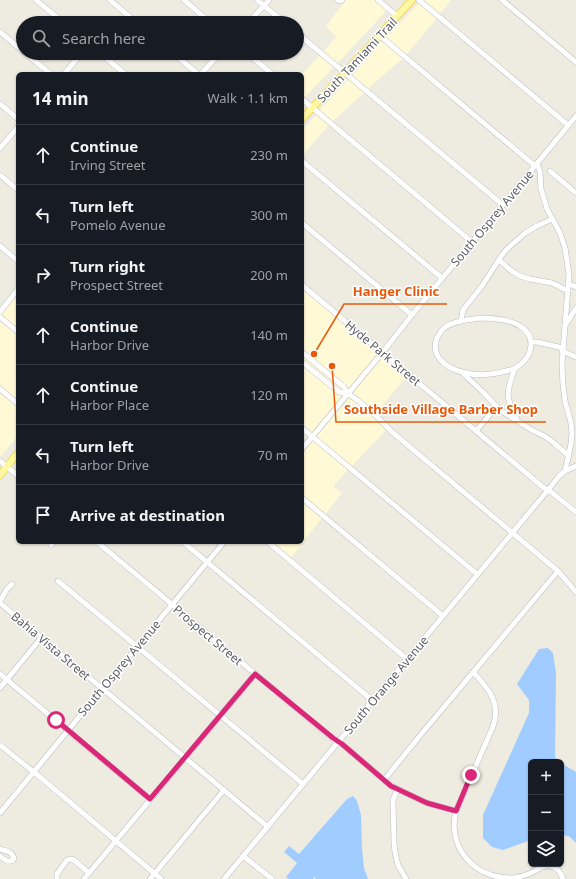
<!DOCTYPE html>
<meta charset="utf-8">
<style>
:root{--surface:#171b24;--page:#20242c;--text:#f1f3f6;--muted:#9ea1a6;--line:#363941}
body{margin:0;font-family:"Noto Sans",sans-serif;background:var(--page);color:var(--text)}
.controls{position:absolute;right:12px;bottom:12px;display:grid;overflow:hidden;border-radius:6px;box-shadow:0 1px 3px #0004}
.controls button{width:36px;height:36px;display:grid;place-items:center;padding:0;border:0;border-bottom:1px solid var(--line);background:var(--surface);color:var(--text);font:20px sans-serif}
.stop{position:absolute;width:12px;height:12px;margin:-9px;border:3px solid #db2777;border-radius:50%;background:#fff}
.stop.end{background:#db2777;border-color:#fff;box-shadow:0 1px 4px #0008}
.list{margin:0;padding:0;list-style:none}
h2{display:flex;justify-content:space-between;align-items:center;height:52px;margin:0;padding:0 16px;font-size:17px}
h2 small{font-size:13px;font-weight:400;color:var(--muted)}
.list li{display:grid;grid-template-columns:26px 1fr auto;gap:12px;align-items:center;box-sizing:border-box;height:60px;padding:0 16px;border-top:1px solid var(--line)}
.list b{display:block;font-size:15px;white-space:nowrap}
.list p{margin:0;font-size:13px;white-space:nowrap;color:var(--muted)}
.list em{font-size:13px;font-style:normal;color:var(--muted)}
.icon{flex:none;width:22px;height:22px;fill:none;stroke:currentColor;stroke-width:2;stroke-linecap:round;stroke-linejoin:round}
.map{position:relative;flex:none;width:576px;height:879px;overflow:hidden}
.search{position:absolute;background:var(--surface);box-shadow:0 1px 3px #0004;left:16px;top:16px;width:288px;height:44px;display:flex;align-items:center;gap:10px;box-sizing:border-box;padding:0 14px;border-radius:22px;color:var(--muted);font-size:15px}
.panel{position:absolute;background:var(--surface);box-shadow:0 1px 3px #0004;left:16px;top:72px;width:288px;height:472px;border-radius:6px}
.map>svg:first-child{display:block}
</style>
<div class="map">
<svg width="576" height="879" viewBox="0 0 576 879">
<rect width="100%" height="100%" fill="#eeece1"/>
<g fill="#fff9d5">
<path d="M346,0H375L387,10L337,64L323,52L336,37L326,26Z"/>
<path d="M423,0H451L440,14Z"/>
<path d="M419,3L437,18L406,55L386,38Z"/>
<path d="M383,41L403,59L390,69L368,89L352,76Z"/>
<path d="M320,55L334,67L304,98L302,96V74Z"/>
<path d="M349,79L365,92L332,122L319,111Z"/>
<path d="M317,114L329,125L302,156V130Z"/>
<path d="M302,288L380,353L349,390L345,385L302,349Z"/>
<path d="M18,291V329L0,314Z"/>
<path d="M0,320L18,335V402L0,386Z"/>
<path d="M302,355L342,388L344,391L340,390L302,359Z"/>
<path d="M382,356L407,376L376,413L351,393Z"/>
<path d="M302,364L345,395L313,433L302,424Z"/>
<path d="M0,392L18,407V436L0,457Z"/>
<path d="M348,396L372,415L387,429L352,466L315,436Z"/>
<path d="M313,439L349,469L333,486L342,493L325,515L302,496V452Z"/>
<path d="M302,501L322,518L291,558L272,542H302Z"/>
</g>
<g fill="#a0ccff">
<path d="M548,648L553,653L556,673L555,757L560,762H531V840L503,850L492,847L483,838V815L529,713V700L517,684L539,649Z"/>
<path d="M561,763L576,772V843L570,837L561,834Z"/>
<path d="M353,796L357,801L361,815L362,849L364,868L368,879H316L314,877L313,879H289L286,877L297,863L284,852L289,846L299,854L347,799Z"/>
</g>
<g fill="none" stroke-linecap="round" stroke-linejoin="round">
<defs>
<g id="minor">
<path d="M36,0L64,23"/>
<path d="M110,0L137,23"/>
<path d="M184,0L211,23"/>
<path d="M257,0L285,23"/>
<path d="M337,0L340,1L342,0"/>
<path d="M378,0L397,16"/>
<path d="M419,0L568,125"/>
<path d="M502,0L576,62"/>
<path d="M248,23L269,0"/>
<path d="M0,32L23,51"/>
<path d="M297,33L503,205"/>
<path d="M379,35L535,166"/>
<path d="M25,53L51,74"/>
<path d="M100,53L125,74"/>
<path d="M173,53L198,74"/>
<path d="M247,53L272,74"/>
<path d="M64,74L82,53"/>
<path d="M201,74L220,53"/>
<path d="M302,99L472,242"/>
<path d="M0,104L18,119"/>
<path d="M0,148L18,127"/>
<path d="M302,161L442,278"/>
<path d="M550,171L576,193"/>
<path d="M0,175L18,190"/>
<path d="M302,223L412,315"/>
<path d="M0,246L18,261"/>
<path d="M499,260L513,272L520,276L530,279L552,283L568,291"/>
<path d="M569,284L576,287"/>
<path d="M302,285L544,488L551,492L576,512"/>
<path d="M0,312L18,289"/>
<path d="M0,317L18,332"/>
<path d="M479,318C491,318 509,319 520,326C535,335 534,353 521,364C519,366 516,368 513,369C498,374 479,377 462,372C446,368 430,356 437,338C439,334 441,331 444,328C453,321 467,320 479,318Z"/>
<path d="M461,321L463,310L482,286L502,255L507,249L525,233L537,226L552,219"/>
<path d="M565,326L576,308"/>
<path d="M532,342H537L563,348"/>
<path d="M562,351L576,357"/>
<path d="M302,352L344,387L348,394"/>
<path d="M302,362L339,392L348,394L356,399L373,413L392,432L558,571L576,592"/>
<path d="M515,368C506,392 505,397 517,420"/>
<path d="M463,373L469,379L482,391L500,410L530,429L546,437L554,443L569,456"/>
<path d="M0,389L18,404"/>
<path d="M302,428L477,574"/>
<path d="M476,431L497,406"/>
<path d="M302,449L382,353L412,315L576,116"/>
<path d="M0,461L18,476"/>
<path d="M565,471L576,466"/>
<path d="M302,498L443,616"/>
<path d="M97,542C176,607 254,673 333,739L342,744L391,786L427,803L456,811"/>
<path d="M183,542L372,700"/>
<path d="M268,542L407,659"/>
<path d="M51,545L53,542"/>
<path d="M58,581L303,784"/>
<path d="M0,601L7,589L12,584"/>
<path d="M0,603L268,827"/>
<path d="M473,672C490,690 502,704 492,729L456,811C447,848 474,879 514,878C520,877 526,875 531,873C537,870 542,865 548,866C556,866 561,872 563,879"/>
<path d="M0,674L150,799"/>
<path d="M0,688L41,638"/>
<path d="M0,745L40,777L161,879"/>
<path d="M384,780L423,732L558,571"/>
<path d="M397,790L393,800L394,843L395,852L398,865L406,879"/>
<path d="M0,813L102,689L224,542"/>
<path d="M0,849C6,851 12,851 14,858L13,860C8,863 5,860 0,856"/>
<path d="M243,856L272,879"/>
<path d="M57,879V874L67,860L70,859L74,860L89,873"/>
<path d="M84,879L255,674"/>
<path d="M150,879L224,790"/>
<path d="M224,879L548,490L560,475L565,471L571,444L572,433L571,423L565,401L563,385L562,364L569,274L565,248L560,233L547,209L541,189L540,172L537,163"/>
</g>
<g id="major">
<path d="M302,119L412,0"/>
<path d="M0,475L18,453"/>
</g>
</defs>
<use href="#minor" stroke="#b9bbc1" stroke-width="6"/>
<use href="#major" stroke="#f9da4f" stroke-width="8"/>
<use href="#minor" stroke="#fff" stroke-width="5"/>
<use href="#major" stroke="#fff9a5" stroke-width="6"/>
</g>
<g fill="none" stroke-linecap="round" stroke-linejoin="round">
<path stroke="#db2777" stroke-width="5" d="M56,720L150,799L255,674L333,738L342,744L391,786L427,803L456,811L471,775"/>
</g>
<g text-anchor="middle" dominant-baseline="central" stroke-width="3" stroke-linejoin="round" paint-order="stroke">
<g font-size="12" fill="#5a5d63" stroke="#fff">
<text transform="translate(357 60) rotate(-47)">South Tamiami Trail</text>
<text transform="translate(492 218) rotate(-50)">South Osprey Avenue</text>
<text transform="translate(383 353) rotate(40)">Hyde Park Street</text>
<text transform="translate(208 635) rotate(40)">Prospect Street</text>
<text transform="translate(51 646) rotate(40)">Bahia Vista Street</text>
<text transform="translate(119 668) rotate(-50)">South Osprey Avenue</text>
<text transform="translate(386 685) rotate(-50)">South Orange Avenue</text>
</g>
</g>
<path fill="none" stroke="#e8590c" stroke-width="1.5" d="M314 354L344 304H447M332 366L336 422H546"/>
<g fill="#e8590c" stroke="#fff" stroke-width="1.5">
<circle cx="314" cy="354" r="4"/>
<circle cx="332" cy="366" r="4"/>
</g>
<g font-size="13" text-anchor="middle" font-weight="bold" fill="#e8590c" stroke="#fff" stroke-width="3" stroke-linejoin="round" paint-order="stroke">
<text x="396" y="296">Hanger Clinic</text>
<text x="441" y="414">Southside Village Barber Shop</text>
</g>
</svg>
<div class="controls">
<button>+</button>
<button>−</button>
<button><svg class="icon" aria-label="layers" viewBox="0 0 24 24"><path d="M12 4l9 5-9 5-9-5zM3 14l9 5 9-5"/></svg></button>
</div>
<div class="stop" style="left:56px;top:720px"></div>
<div class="stop end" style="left:471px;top:775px"></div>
<div class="search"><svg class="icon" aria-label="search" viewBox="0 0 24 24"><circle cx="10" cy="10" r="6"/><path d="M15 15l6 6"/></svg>Search here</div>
<section class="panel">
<h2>14 min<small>Walk · 1.1 km</small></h2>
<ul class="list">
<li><svg class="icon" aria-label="ahead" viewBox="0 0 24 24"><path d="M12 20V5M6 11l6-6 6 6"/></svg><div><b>Continue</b><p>Irving Street</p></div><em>230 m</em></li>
<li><svg class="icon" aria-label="left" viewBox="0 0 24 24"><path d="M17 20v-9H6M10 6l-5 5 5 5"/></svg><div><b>Turn left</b><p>Pomelo Avenue</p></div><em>300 m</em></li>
<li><svg class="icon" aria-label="right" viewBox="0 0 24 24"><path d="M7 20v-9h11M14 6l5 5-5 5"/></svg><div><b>Turn right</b><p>Prospect Street</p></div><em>200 m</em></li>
<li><svg class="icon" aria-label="ahead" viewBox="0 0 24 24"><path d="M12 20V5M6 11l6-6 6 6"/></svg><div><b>Continue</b><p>Harbor Drive</p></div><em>140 m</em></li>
<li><svg class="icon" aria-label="ahead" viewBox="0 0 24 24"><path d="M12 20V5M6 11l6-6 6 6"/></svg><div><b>Continue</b><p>Harbor Place</p></div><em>120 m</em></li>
<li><svg class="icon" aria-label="left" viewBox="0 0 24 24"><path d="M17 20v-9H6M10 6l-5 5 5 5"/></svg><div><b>Turn left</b><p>Harbor Drive</p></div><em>70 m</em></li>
<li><svg class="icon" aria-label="arrive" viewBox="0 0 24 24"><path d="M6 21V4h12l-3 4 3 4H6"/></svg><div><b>Arrive at destination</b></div></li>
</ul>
</section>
</div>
